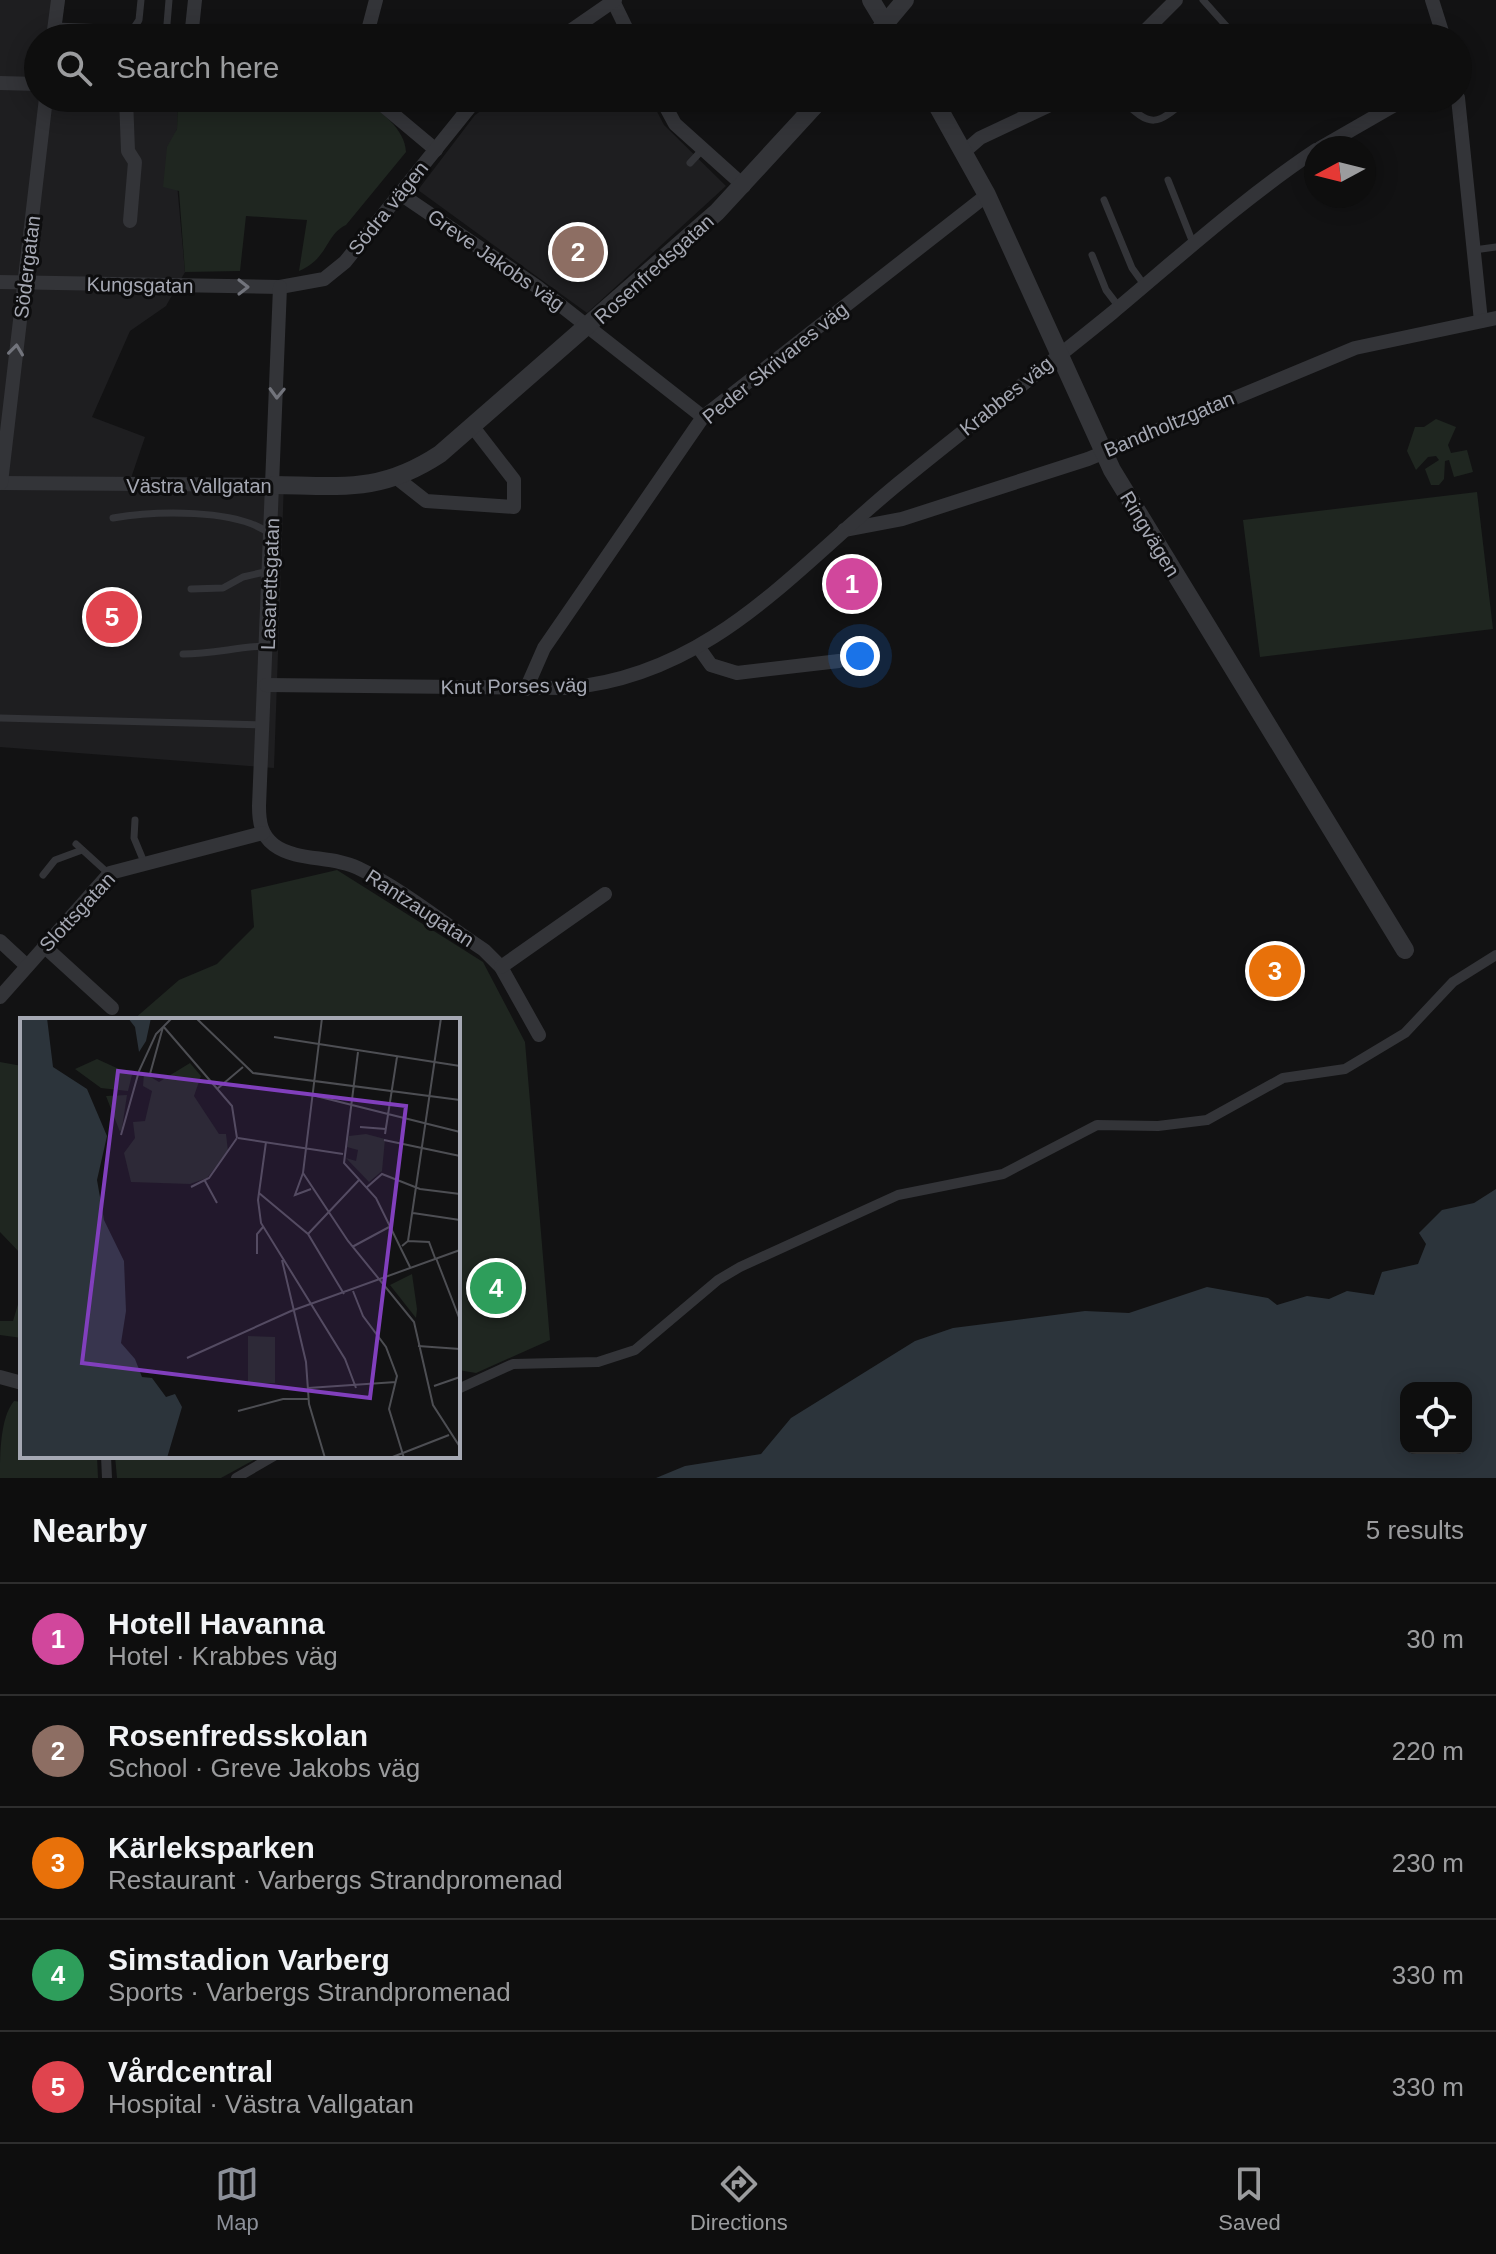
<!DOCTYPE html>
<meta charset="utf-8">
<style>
:root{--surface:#0e0e0e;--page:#1c1c1c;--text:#f1f3f6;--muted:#9b9c9e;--line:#2e2e2e;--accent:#8c9099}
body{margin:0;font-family:Helvetica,sans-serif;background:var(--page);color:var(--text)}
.controls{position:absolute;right:24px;bottom:24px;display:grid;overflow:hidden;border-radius:16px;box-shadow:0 4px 20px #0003}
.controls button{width:72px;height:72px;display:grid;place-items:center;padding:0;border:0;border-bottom:2px solid var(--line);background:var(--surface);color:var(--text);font:40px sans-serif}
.compass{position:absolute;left:1304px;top:136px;width:72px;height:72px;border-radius:50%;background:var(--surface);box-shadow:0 4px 20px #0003;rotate:263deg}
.you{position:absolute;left:860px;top:656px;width:28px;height:28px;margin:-20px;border:6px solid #fff;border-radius:50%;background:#1a73e8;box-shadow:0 0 0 12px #1a73e833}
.badge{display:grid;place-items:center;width:52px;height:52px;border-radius:50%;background:var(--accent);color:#fff;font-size:26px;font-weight:700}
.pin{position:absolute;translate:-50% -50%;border:4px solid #fff;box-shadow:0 2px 8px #0006}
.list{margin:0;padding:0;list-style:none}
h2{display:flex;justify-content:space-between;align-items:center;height:104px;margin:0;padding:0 32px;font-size:34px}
h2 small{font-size:26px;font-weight:400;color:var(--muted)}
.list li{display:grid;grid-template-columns:52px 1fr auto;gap:24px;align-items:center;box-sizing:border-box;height:112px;padding:0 32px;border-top:2px solid var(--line)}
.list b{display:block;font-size:30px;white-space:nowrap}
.list p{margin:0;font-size:26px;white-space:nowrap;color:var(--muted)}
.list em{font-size:26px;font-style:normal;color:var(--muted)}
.icon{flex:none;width:44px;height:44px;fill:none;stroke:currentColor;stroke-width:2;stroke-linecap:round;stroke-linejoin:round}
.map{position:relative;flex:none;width:1496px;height:1478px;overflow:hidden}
.search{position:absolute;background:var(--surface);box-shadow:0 4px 20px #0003;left:24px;right:24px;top:24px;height:88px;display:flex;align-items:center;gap:20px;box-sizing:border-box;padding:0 28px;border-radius:44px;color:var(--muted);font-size:30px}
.sheet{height:664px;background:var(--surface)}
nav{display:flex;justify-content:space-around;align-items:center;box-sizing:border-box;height:112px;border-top:2px solid var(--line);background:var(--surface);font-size:22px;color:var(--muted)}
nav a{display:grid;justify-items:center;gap:4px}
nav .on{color:var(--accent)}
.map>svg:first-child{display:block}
</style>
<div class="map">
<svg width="1496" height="1478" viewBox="0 0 1496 1478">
<rect width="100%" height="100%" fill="#121213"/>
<g fill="#1e1e20">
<path d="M0,0H65L60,38H38V98H178L177,129L173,140L185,272L166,306L130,331L92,417L145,437L130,481H284L274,768L0,747Z"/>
<path d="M500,98H650L664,125L726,186L587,313L418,190L475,115Z"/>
</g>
<g fill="#1f2620">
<path d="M178,98H363C380,112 405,128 406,152L346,225C325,235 329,258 299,271L307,220L246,216L240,271L185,272L179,191L163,187L167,147L177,129Z"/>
<path d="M1436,419L1456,427L1448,445L1451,453L1467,450L1473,472L1454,477L1449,460L1445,461L1444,479L1439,485H1431L1425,469L1439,460L1436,456L1428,457L1416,470L1407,451L1415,427H1424Z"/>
<path d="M1477,492L1493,629L1260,657L1243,520Z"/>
<path d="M337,870L483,962L525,1042L550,1340L476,1373L458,1370V1020H133L179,980L217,964L254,927L251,890Z"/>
<path d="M0,1062L22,1066V1255L0,1232Z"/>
<path d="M22,1291V1338L0,1335V1321H13Z"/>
<path d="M14,1401L22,1402V1456H97L98,1478H0C0,1454 0,1418 14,1401Z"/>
<path d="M115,1456H261L221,1478H117Z"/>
</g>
<path fill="#2c343b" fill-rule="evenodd" d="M1496,1189V1478H656L685,1466L761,1454L791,1418L915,1341L953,1328L1085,1311L1129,1313L1207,1287L1268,1298L1277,1305L1307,1296L1329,1299L1347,1291L1374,1295L1382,1272L1418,1264L1426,1244L1419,1233L1442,1210L1474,1203ZM1406,1388H1466V1448H1406Z"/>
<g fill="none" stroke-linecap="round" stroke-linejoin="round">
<g stroke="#333438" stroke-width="7">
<path d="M1203,0L1237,38"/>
<path d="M167,24L169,0"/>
<path d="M55,26L133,29L139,20L141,0"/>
<path d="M1120,98C1152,129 1156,126 1188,98"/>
<path d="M690,163L703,149"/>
<path d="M1168,180L1193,243"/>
<path d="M1104,200L1132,268L1145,286"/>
<path d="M1474,250L1496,247"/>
<path d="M1092,255L1106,290L1119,307"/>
<path d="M113,518C154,511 237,508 270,534"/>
<path d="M191,589L223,588L243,577L269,571"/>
<path d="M183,654C212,654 237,647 265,646"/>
<path d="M0,718L262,725"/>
<path d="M135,820L134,838L144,862"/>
<path d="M76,844L109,874"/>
<path d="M43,875L55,860L82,850"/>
</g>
<g stroke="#333438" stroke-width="10">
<path d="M458,1389L513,1364L598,1362L635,1350L718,1280L740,1267L898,1195L1003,1174L1097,1125L1158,1126L1207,1120L1283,1078L1345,1069L1405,1033L1453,982L1496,955"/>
<path d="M106,1456L107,1478"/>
<path d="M236,1478L274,1456"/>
</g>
<g stroke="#333438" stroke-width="14">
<path d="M1432,0L1444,38"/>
<path d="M613,1L631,38"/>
<path d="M53,38L58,0"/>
<path d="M191,38L195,0"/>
<path d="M366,38L376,0"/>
<path d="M560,38L615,0"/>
<path d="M1138,38L1176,0"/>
<path d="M0,83L38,84"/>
<path d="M126,98L128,151L135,162L130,221"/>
<path d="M374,98L436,150"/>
<path d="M661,98L675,124L744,186"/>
<path d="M1458,98L1481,321"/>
<path d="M1320,148L1407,98"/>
<path d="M965,151L980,138L1065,98"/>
<path d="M399,193L536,286L703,417"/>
<path d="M0,282L280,287L324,279L345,262L477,98"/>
<path d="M280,287L259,806C259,822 261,835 274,845C297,862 332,855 358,868C402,889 443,923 484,950L501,967L539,1035"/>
<path d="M398,479L426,501L514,507V480L473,427"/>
<path d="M0,483L274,485"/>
<path d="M1,483L46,98"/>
<path d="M844,530L902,519L1088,459L1355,348L1496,318"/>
<path d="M699,648L711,665L737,673L839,661"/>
<path d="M266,685L566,688C711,676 794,569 899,483C970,425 1042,370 1112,313C1179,257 1244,198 1316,150"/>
<path d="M526,689L544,648L703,417L987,195"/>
<path d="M0,941L27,966"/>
<path d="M44,946L112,1008"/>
<path d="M501,967L605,894"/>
<path d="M0,997L110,873L263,833"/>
<path d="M0,1377L22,1383"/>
</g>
<g stroke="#333438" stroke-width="18">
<path d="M871,0L894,38"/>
<path d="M873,38L905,0"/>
<path d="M933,98L987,195L1112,470L1405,950"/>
<path d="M274,485C342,486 381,493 440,454L717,212L822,98"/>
</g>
</g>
<defs><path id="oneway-chevron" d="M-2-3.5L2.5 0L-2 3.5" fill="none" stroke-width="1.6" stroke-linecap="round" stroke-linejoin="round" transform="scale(2)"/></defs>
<g stroke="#72747c">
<use href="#oneway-chevron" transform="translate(243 287)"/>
<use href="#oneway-chevron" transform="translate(16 350) rotate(-83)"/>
<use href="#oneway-chevron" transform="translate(277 393) rotate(92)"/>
</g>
<g text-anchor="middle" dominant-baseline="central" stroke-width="6" stroke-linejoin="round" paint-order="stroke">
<g font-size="20" fill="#a5a8b3" stroke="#0d0d0e">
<text transform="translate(388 208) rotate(-51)">Södra vägen</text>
<text transform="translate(496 260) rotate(35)">Greve Jakobs väg</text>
<text transform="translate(27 267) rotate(-83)">Södergatan</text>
<text transform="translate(654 269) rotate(-42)">Rosenfredsgatan</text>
<text transform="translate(140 285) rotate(1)">Kungsgatan</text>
<text transform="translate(775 363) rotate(-39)">Peder Skrivares väg</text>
<text transform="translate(1006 396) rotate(-39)">Krabbes väg</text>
<text transform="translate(1169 424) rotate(-23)">Bandholtzgatan</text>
<text x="199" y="486">Västra Vallgatan</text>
<text transform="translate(1150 534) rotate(59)">Ringvägen</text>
<text transform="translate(270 584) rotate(-88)">Lasarettsgatan</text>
<text transform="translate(514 686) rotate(-1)">Knut Porses väg</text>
<text transform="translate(420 908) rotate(33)">Rantzaugatan</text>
<text transform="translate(77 912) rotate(-47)">Slottsgatan</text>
</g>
</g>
<g transform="translate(20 1018)">
<rect width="440" height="440" fill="#121213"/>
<path d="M77,41L112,57L108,73L81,70L55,51ZM170,45L181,58L174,78L199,116H206L208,133L187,160L170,166L111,164L104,135L115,120L113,104L125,103L132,73L123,68L124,55L139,64ZM107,77L102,110L100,114L86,78ZM346,116L365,121L362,153L349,164L326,140L336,143L338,132L327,129L329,118ZM392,256L397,291L396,300L370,267ZM228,318L255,319V365H228Z" fill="#1f2620"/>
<path d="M0,0H27L33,49L67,71L87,118L77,162L84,202L104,243L106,293L101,325L115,341L122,359L132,360L146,379L155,376L162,389L147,440H0ZM131,0L126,23L119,34L115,9L108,0Z" fill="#2c343b"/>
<path fill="none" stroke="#4d4e53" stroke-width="2" d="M176,0L233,55L440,82M302,0L283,155L328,223L394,304L413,387L440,429M143,8L212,88L217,120M254,19L440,48M338,34L324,145L356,180L390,249M130,56L143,9M197,71L223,49M292,77L440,114M340,109L366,111M365,116L377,39M101,117L119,53L136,16L152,0M218,120L323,136M364,122L440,138M246,124L238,182L241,205L325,341L336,370M283,155L275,177L291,171M185,163L197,185M171,169L189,160L217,120M346,170L362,156L400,171L440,176M239,175L288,216L324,276M393,195L440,202M288,216L339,162M388,223L409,224L415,240M382,228L388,223L421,0M332,229L371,208M237,236V216L243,209M416,240L440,302M262,242L286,344L289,386L305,440M333,273L343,298L366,329L377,358L369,391L384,440M398,328L440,331M167,340L271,293L440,232M414,368L440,359M288,370L376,364M218,393L263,381H289M370,440L429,417"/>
<path fill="#813fbd" fill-opacity="0.15" stroke="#813fbd" stroke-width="4" d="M98,53L386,88L350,380L62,345Z"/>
<rect width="440" height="440" fill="none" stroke="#a5a8b3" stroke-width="4"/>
</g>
</svg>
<div class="controls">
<button><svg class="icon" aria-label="locate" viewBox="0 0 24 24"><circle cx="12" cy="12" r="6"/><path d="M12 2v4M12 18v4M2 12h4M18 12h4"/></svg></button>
</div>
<svg class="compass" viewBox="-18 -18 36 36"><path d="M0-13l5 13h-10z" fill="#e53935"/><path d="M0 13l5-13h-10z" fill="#9b9c9e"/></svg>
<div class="you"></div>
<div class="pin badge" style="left:852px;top:584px;background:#d1479c">1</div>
<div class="pin badge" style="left:578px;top:252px;background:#8d6e63">2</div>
<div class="pin badge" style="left:1275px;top:971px;background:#e8710a">3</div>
<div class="pin badge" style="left:496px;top:1288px;background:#2e9e5b">4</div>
<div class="pin badge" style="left:112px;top:617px;background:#e0444e">5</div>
<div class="search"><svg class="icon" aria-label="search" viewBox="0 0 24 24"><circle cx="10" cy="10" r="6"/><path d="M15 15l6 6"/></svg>Search here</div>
</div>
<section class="sheet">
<h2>Nearby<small>5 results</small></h2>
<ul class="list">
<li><span class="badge" style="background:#d1479c">1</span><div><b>Hotell Havanna</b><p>Hotel · Krabbes väg</p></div><em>30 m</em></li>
<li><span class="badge" style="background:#8d6e63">2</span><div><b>Rosenfredsskolan</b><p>School · Greve Jakobs väg</p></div><em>220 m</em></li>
<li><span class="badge" style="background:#e8710a">3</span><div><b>Kärleksparken</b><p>Restaurant · Varbergs Strandpromenad</p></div><em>230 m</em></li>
<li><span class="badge" style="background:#2e9e5b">4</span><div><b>Simstadion Varberg</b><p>Sports · Varbergs Strandpromenad</p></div><em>330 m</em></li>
<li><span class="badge" style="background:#e0444e">5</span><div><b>Vårdcentral</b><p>Hospital · Västra Vallgatan</p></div><em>330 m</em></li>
</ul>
</section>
<nav>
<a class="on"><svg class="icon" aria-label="map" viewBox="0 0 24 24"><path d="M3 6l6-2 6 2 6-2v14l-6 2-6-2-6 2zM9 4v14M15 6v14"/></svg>Map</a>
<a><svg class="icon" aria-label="directions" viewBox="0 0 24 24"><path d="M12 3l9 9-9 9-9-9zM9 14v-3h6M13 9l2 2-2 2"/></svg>Directions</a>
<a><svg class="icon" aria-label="saved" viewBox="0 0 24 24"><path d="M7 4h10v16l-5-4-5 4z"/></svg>Saved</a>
</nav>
